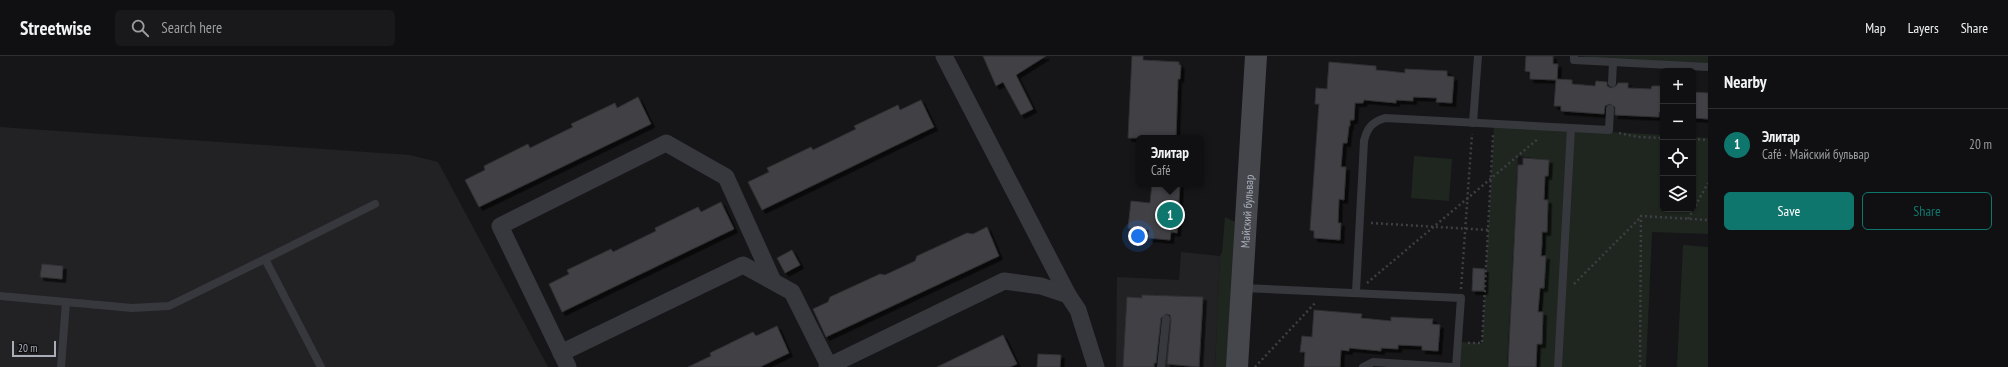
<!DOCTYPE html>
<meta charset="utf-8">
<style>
:root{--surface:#101012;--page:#19191b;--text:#f1f3f6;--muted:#9c9d9f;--line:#303032;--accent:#0f766e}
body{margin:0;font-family:"PT Sans Narrow",sans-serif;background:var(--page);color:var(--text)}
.controls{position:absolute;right:12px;top:12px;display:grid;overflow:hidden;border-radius:6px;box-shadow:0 1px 3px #0004}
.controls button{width:36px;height:36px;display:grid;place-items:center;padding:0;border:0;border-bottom:1px solid var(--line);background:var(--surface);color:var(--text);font:20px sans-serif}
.scale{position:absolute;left:12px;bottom:10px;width:44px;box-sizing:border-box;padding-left:4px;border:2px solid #a8adb8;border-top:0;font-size:11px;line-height:14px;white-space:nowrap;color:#a8adb8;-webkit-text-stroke:3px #111113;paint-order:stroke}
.you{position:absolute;left:1138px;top:180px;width:14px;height:14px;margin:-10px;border:3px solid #fff;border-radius:50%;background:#1a73e8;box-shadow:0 0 0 6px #1a73e833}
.badge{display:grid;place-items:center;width:26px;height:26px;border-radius:50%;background:var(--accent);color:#fff;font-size:13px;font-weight:700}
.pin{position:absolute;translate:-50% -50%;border:2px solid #fff;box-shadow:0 1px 4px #0006}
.popup{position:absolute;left:1136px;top:79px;width:68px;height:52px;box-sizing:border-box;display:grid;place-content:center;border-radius:6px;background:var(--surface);filter:drop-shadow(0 1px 3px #0005);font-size:13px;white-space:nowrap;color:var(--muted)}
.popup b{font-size:15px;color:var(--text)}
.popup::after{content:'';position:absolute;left:50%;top:100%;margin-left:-8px;border:8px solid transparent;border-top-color:var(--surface)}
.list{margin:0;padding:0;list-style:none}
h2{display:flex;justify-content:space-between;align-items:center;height:52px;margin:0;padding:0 16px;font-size:17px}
h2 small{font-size:13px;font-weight:400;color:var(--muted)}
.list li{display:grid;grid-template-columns:26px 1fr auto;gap:12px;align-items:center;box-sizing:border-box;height:72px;padding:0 16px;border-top:1px solid var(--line)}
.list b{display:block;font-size:15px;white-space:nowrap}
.list p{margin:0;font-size:13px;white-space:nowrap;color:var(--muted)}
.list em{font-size:13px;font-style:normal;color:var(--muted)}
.actions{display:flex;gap:8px;padding:12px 16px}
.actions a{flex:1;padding:9px 0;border:1px solid var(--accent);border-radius:6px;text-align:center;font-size:14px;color:var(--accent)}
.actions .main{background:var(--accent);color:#fff}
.icon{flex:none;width:22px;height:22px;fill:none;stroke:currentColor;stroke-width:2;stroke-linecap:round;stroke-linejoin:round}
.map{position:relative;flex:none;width:1708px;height:311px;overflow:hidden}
header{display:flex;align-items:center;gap:24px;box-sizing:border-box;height:56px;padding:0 20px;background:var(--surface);border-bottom:1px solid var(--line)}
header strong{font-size:19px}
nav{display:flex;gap:22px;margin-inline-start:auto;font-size:14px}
.search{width:280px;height:36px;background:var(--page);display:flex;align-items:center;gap:10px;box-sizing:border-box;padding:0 14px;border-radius:6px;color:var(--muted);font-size:15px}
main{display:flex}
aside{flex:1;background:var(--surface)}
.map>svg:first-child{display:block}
</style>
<header>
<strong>Streetwise</strong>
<div class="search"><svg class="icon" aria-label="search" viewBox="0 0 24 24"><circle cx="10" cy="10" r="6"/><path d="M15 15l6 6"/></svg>Search here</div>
<nav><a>Map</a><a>Layers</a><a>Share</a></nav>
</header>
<main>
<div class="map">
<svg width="1708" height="311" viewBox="0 0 1708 311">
<defs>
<filter id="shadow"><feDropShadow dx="3.5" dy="3.5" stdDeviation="0" flood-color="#0009"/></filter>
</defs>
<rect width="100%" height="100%" fill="#161618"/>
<g fill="#222225">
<path d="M0,71L410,99L438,106L548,311H0Z"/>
<path d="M1181,196L1220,200L1215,311H1116L1117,221L1179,224Z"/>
</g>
<g fill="#1e261f">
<path d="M1574,0H1708V11Z"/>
<path d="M1494,69L1663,79V153H1693V81L1708,82V178L1652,176L1646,311H1539L1549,104L1518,100L1507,311H1457L1458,286L1482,287Z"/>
<path d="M1414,100L1452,103L1449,145L1411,142Z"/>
<path d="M1225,161L1235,166L1228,311H1215L1220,200L1222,196Z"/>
<path d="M1683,189L1708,191V311H1677Z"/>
</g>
<g fill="#404145" stroke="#303034" filter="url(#shadow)">
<path d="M983,0H1046L1016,19L1033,53L1021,59L1003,26L996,30Z"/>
<path d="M1132,0H1143V4L1179,6V9H1181L1180,23H1178L1176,82H1128Z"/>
<path d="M1526,0H1553V8H1558L1557,23L1572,24V28L1595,30L1596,25L1607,26V30L1611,32L1616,30L1618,27H1628V32L1651,33L1652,30H1663V57L1659,56V61L1615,59V51L1610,48L1605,50L1604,58L1561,55V50H1554L1556,24L1530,23V16L1525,15Z"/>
<path d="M1329,6L1376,10V14L1388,15L1405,17V13L1447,15V20L1454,21L1452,47L1436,46L1437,42L1413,41V45L1396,44V47L1364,44L1363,47H1355L1354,64H1350V70H1349L1347,87H1343L1341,111H1346L1344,144L1339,143L1338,167H1341L1340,184L1314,182V175L1310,174L1319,48H1315L1316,32L1327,33Z"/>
<path d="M1693,36L1708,37V63L1693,62Z"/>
<path d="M638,41L651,68L479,151L465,124L485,114L484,110L528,88L530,92L573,71L571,68L615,47L617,52Z"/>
<path d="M921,44L934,71L762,154L748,126L769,116L767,112L811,91L813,94L856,73L854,70L898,49L900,54Z"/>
<path d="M1523,102L1549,104L1548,120H1545L1544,144H1548L1547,176H1542V188L1541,200H1546L1544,232H1540L1538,256H1543L1542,288H1537L1536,311H1508L1518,109H1523Z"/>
<path d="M1152,128H1180L1177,177L1171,176L1170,184L1148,182L1149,174L1128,172L1131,145L1150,147Z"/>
<path d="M721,146L734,173L562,256L549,228L569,218L567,214L611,193L613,196L656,175L655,172L698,151L701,156Z"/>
<path d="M987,171L999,200L826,281L813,253L828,246L830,241L880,218L885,219L915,205L917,200L967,177L973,178Z"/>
<path d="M792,194L800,209L785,217L777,202Z"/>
<path d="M42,208L63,210L62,223L40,221Z"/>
<path d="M1473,212L1485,213L1484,235H1472Z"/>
<path d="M1142,239L1203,241L1199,311L1167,308L1171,264L1170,259L1166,258L1161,262L1156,307H1154V311H1123L1127,241L1142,242Z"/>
<path d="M1314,254L1362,258L1361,262L1391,265V261L1433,263L1432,268L1440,269L1438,295L1422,294V290L1398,289V293L1381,292V295L1349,292V295L1341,294L1340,311H1304L1305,296H1300L1302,280L1312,281Z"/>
<path d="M777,270L789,297L760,311H688L711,300L710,297L753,276L756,280Z"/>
<path d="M1003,279L1017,308L1010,311H937Z"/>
<path d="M1038,298L1061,299L1060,311H1037Z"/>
</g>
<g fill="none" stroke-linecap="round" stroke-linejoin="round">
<g stroke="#3d3f44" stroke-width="2.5" stroke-dasharray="2 3" stroke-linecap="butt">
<path d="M1619,77L1638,81L1663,82"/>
<path d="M1693,83L1708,84"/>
<path d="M1688,163L1708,127"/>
<path d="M1371,167L1488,174"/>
<path d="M1367,227L1539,82"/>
<path d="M1574,228L1641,161"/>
<path d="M1461,233L1472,78"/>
<path d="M1468,287H1482L1493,79"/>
<path d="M1255,311L1316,246"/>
<path d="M1640,311L1641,160L1708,164"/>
</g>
<g stroke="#37383d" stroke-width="8">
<path d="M1574,0V4L1708,11"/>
<path d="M1612,27L1613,6"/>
<path d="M1473,67L1478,0"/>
<path d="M265,203L375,148"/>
<path d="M1243,232L1461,242L1456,311"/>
<path d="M1356,236L1364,85C1367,72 1372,66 1385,62L1609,74L1610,53"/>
<path d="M0,240L132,252L169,250L265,203L321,311"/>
<path d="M61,311L66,246"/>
<path d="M1161,311L1166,263"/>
<path d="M1363,311L1373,306L1451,311"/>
<path d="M1558,311L1571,72"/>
</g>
<g stroke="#37383d" stroke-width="17">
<path d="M944,0L1068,239"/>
<path d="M561,297L743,209L792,236L829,310"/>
<path d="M568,311L500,170L666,87L726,121L773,225"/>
<path d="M827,311L1004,225L1041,230L1068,239L1078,254L1096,311"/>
</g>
<path stroke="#45474d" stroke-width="22" id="s1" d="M1237,311L1256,0"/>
</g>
<g text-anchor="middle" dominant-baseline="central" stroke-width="3" stroke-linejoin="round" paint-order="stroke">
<g font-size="12" fill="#a8adb8" stroke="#111113">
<text stroke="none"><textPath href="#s1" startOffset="156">Майский бульвар</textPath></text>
</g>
</g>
</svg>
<div class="controls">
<button>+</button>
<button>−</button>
<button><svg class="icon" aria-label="locate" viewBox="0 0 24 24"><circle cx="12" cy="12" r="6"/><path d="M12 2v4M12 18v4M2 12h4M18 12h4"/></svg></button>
<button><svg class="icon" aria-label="layers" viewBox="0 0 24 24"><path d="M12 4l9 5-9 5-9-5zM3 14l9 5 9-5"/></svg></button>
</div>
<div class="scale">20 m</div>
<div class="you"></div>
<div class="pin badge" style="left:1170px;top:159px">1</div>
<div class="popup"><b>Элитар</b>Café</div>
</div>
<aside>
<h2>Nearby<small></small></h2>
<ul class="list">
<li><span class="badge">1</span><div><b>Элитар</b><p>Café · Майский бульвар</p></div><em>20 m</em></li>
</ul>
<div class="actions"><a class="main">Save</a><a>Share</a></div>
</aside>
</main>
